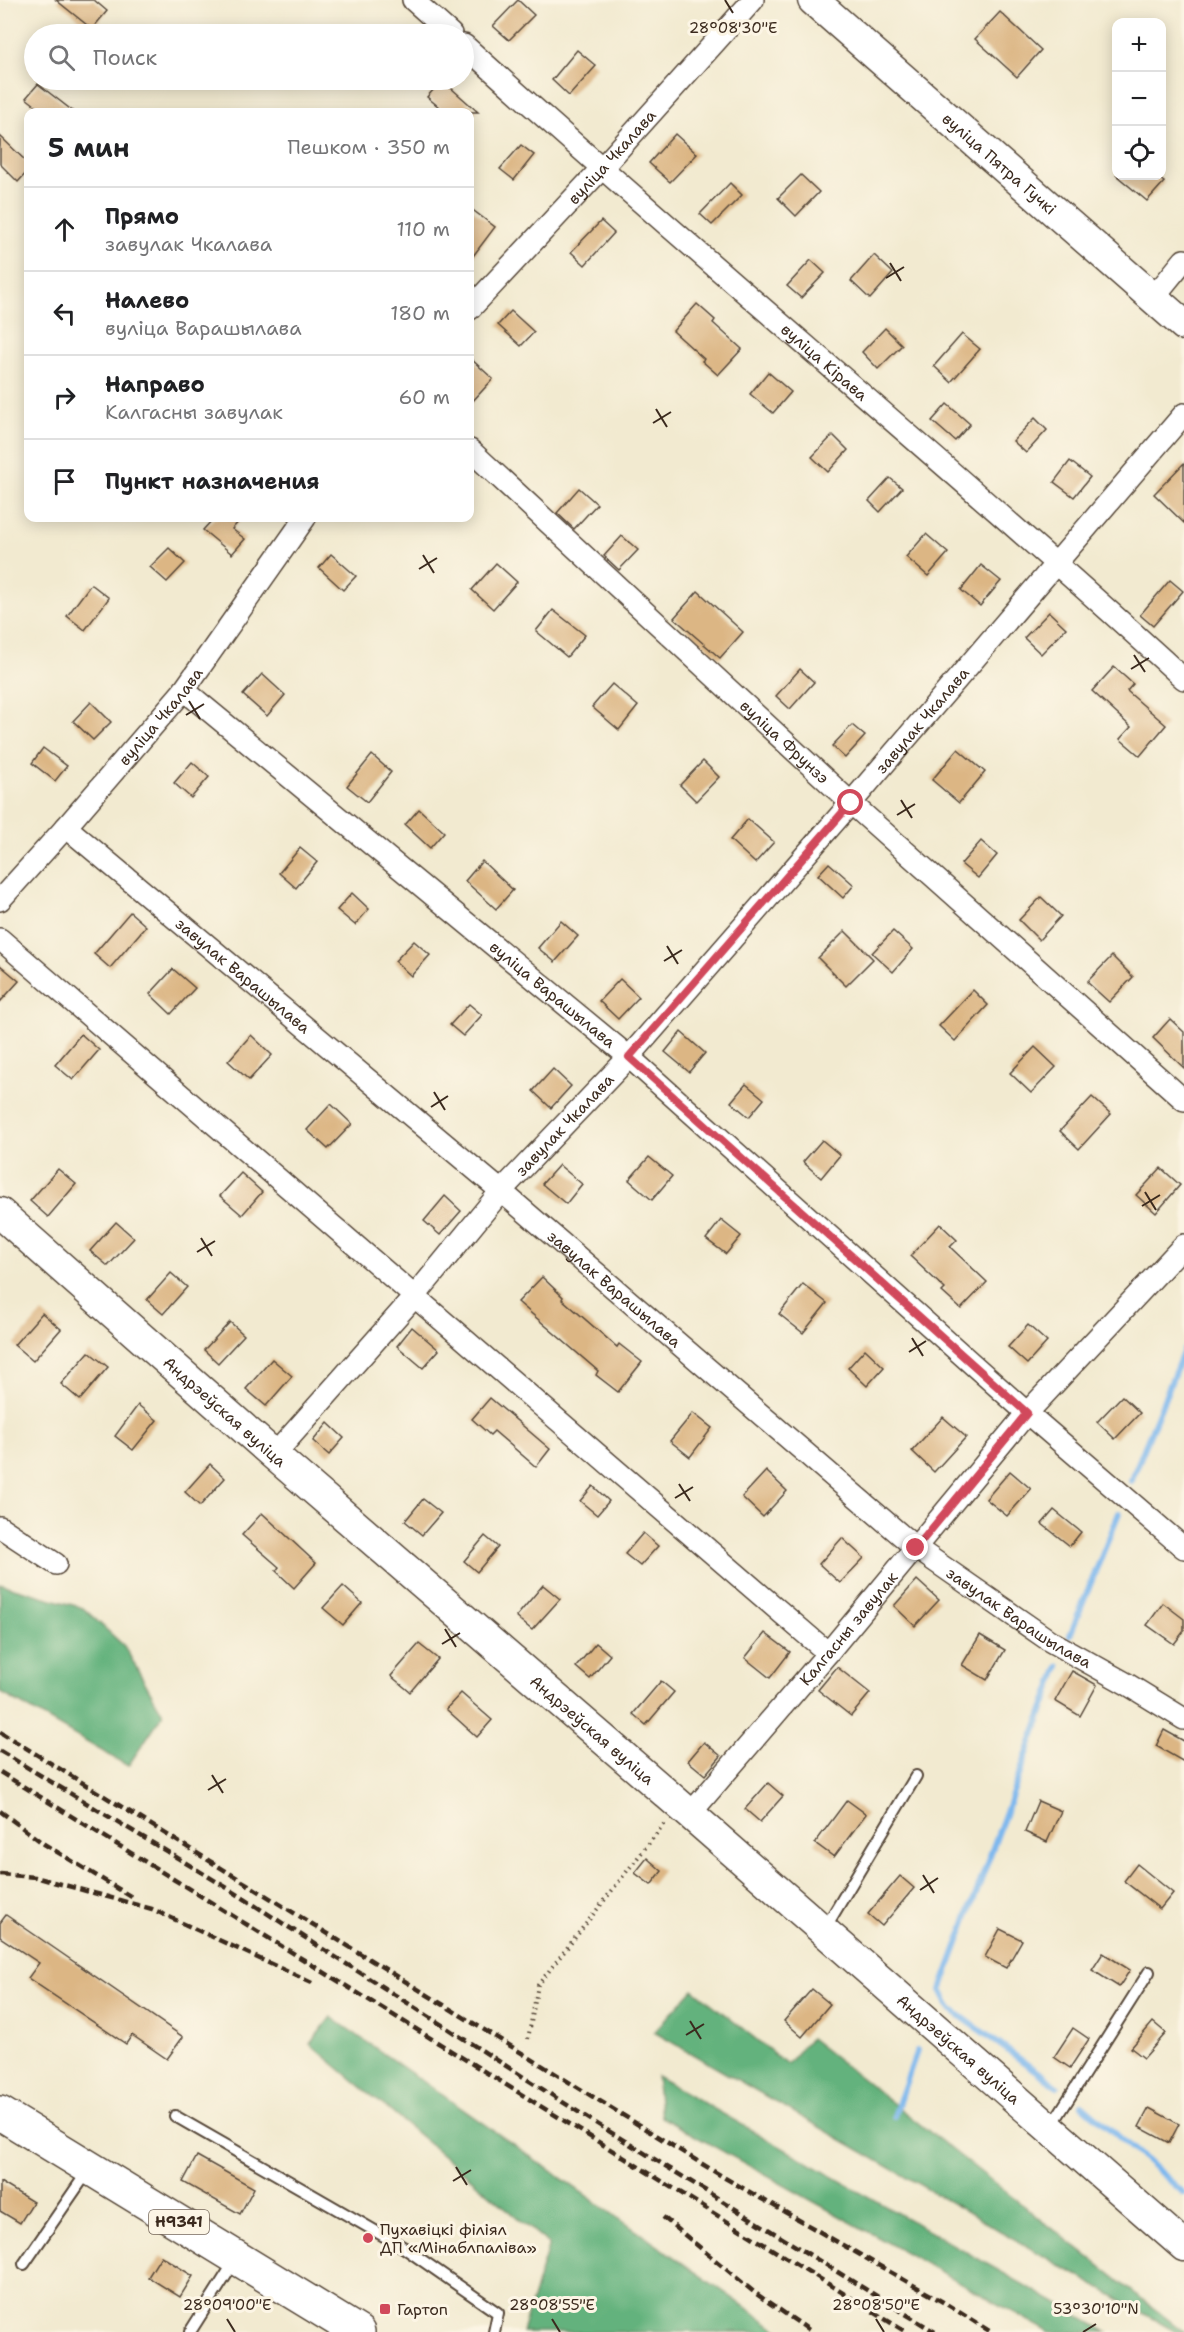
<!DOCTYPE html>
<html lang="ru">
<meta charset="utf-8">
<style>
:root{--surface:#fff;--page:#f6f6f6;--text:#202124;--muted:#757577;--line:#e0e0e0}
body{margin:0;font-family:"Shantell Sans",sans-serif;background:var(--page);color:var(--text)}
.controls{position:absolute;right:18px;top:18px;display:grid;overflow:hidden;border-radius:12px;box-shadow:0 3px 15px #0003}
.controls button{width:54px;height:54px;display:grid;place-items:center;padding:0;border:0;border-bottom:2px solid var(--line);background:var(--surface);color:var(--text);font:30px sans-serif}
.stop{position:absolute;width:18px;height:18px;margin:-14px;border:4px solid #d1495b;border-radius:50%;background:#fff}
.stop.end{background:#d1495b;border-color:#fff;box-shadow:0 2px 6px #0008}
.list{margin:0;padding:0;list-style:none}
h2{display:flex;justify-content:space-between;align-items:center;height:78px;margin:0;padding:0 24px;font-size:26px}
h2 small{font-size:20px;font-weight:400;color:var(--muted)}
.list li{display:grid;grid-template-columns:39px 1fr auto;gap:18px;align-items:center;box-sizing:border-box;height:84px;padding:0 24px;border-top:2px solid var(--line)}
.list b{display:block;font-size:22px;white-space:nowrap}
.list p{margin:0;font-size:20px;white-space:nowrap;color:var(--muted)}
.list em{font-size:20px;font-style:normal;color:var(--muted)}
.icon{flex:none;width:33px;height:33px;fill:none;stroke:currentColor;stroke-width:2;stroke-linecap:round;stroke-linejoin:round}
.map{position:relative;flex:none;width:1184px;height:2332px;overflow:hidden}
.search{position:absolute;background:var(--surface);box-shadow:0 3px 15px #0003;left:24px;top:24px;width:450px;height:66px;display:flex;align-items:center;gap:15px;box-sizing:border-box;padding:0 21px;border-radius:33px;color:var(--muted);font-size:22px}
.panel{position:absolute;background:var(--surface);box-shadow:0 3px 15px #0003;left:24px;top:108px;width:450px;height:414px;border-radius:12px}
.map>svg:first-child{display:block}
</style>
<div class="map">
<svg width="1184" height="2332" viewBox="0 0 1184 2332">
<rect width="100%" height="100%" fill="#fcf5e5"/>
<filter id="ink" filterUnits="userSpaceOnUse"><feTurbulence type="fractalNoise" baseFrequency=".0167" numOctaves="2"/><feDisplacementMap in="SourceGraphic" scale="12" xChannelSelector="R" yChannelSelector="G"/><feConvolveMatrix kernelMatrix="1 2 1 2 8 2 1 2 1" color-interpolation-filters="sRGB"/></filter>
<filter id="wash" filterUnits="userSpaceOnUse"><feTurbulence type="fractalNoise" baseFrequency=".008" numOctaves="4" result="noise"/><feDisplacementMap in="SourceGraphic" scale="24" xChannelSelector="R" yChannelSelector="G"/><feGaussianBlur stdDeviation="1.35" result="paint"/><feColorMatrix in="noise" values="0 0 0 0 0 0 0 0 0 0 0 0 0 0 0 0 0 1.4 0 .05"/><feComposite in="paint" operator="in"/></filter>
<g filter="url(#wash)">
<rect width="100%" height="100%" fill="#f2ead0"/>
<g fill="#63b27d" stroke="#4f6e4e" stroke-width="1.5">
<path d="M0,1584L83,1608L124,1646L163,1714L128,1766L0,1692Z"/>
<path d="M693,1989L787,2064L810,2038L1184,2332H1176L654,2032Z"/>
<path d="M331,2017L781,2332H522L549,2244L310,2044Z"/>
<path d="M656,2076L1107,2332H1049L661,2117Z"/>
</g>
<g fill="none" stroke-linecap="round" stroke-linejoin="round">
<g stroke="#7cb7ee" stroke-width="6">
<path d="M1131,1481L1184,1350"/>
<path d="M1070,1635L1119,1513"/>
<path d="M1058,2087L951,2009L941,1990L1059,1666"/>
<path d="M1082,2105L1184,2193"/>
<path d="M894,2116L917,2051"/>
</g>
</g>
<g id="blocks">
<g fill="#dcb684">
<path d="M56,0H94L107,11L92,29Z"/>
<path d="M518,0L534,15L509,40L493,26Z"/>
<path d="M1000,12L1041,50L1017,77L975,39Z"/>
<path d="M577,50L596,66L569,96L552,80Z"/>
<path d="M442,80L478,112H445L427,97Z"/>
<path d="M38,84L74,112H44L26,98Z"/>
<path d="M675,134L697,154L670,182L649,163Z"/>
<path d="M0,136L28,163V171L18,182L0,164Z"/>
<path d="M521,145L534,155L514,180L500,169Z"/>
<path d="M801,175L819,192L796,216L778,198Z"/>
<path d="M1117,176H1156L1164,182L1147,201Z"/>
<path d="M730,183L742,195L712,225L700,214Z"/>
<path d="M470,208L495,227L470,260Z"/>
<path d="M601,221L614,233L585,265L571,252Z"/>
<path d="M874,255L893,273L870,299L851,281Z"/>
<path d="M811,260L825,273L801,298L787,286Z"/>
<path d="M697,304L715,320L713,323L742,349L718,375L702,361L704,359L673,331Z"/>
<path d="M511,311L534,332L521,346L498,325Z"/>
<path d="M885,328L902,345L878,369L862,352Z"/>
<path d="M962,334L980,349L951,382L934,366Z"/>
<path d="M470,358L493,379L470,404Z"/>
<path d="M768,372L791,392L773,413L750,394Z"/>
<path d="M947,404L970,424L955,441L932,421Z"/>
<path d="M1035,418L1047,430L1026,453L1013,441Z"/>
<path d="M833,435L848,450L828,472L812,457Z"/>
<path d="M1070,461L1090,477L1074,497L1054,482Z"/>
<path d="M1184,463V523L1154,494Z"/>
<path d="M890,478L902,488L880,512L869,501Z"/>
<path d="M579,488L597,504L574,529L557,513Z"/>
<path d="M214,518H242L232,529L245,539L232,554L203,530Z"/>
<path d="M926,534L948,553L928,576L906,557Z"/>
<path d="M622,536L638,550L619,570L604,556Z"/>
<path d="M169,548L185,563L167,582L150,567Z"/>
<path d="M331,554L356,576L343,590L319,568Z"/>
<path d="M496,563L517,582L493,609L472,590Z"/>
<path d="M981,565L1001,581L980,606L961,590Z"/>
<path d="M1170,580L1183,591L1153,626L1140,615Z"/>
<path d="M91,584L109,598L85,630L67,616Z"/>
<path d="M698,591L743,632L720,658L674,618Z"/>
<path d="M553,610L585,635L567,657L536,631Z"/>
<path d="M1049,612L1066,628L1041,654L1024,638Z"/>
<path d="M1114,667L1133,684L1127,691L1166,725L1140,756L1120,739L1131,727L1092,691Z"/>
<path d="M800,669L814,682L790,709L776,696Z"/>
<path d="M262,674L285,695L267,716L243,695Z"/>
<path d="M612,684L638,706L619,730L592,707Z"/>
<path d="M91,702L111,722L93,740L73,721Z"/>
<path d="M852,725L865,736L845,758L832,746Z"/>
<path d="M43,748L67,766L55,781L32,763Z"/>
<path d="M958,749L985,772L959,803L932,780Z"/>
<path d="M372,755L391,772L367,802L347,786Z"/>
<path d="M703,761L719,777L696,801L680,785Z"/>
<path d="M192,762L209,777L191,798L174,783Z"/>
<path d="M419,809L444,832L430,848L405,825Z"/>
<path d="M748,819L774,842L755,863L730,840Z"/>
<path d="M981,841L997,855L978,878L961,864Z"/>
<path d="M300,848L317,862L296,888L279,873Z"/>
<path d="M482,861L513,890L496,909L465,881Z"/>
<path d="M829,863L854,885L843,898L818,875Z"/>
<path d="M352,893L369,909L355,925L337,910Z"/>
<path d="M1041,897L1061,916L1039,940L1019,920Z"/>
<path d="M130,912L146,926L110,968L94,954Z"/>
<path d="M561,921L578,936L555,962L538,948Z"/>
<path d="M845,931L873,959L846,986L818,958Z"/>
<path d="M893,931L913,949L893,972L872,953Z"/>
<path d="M414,941L430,955L411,976L395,961Z"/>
<path d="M1112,956L1133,977L1109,1002L1087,982Z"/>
<path d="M0,965L19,981L0,1002Z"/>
<path d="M173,969L195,988L171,1014L150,994Z"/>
<path d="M620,979L639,997L618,1019L599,1001Z"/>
<path d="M973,990L988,1005L955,1041L939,1026Z"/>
<path d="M469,1004L482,1015L463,1036L450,1025Z"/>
<path d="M1170,1019L1184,1032V1068L1153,1038Z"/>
<path d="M681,1032L705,1053L689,1072L665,1052Z"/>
<path d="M81,1034L99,1050L73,1080L55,1065Z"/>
<path d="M251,1035L272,1055L249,1080L228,1061Z"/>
<path d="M1035,1047L1056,1067L1031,1093L1010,1073Z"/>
<path d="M553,1069L571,1086L551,1108L533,1091Z"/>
<path d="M746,1084L764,1099L749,1117L731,1102Z"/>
<path d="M1092,1097L1111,1114L1079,1149L1060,1131Z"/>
<path d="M331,1104L352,1124L328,1149L307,1130Z"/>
<path d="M822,1140L840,1155L821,1178L803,1162Z"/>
<path d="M649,1157L672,1176L652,1200L629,1180Z"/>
<path d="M559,1165L582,1184L566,1204L542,1184Z"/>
<path d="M1161,1168L1180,1185L1156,1213L1136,1195Z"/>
<path d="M58,1169L76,1184L48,1217L30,1201Z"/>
<path d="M241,1173L262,1192L242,1215L220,1196Z"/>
<path d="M445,1196L461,1211L440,1235L424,1221Z"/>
<path d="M721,1220L741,1236L726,1254L706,1239Z"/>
<path d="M116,1222L134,1238L108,1266L90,1251Z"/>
<path d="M940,1224L957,1240L950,1247L987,1282L961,1309L942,1292L945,1289L910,1256Z"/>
<path d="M171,1273L187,1287L163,1314L147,1300Z"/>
<path d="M542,1277L563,1297L562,1299L617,1347L619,1344L642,1362L618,1392L596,1375L598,1371L518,1302Z"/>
<path d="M803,1284L827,1303L803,1333L779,1314Z"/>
<path d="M42,1313L61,1329L33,1361L14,1345Z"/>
<path d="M230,1322L244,1335L218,1363L204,1350Z"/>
<path d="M1028,1325L1047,1342L1027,1364L1008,1347Z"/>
<path d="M412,1327L439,1350L423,1368L397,1346Z"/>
<path d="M865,1349L884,1367L867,1386L848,1368Z"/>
<path d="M89,1352L108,1367L80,1400L61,1384Z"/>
<path d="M272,1359L292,1376L266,1406L246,1389Z"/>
<path d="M1122,1396L1140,1413L1115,1439L1097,1422Z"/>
<path d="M490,1398L550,1449L536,1467L494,1431L490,1435L472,1419Z"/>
<path d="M138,1405L157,1420L133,1450L115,1436Z"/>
<path d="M693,1413L712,1428L690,1457L670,1441Z"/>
<path d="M943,1417L966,1437L934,1472L912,1451Z"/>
<path d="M328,1423L344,1438L329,1455L313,1441Z"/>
<path d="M210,1464L225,1478L200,1506L185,1492Z"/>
<path d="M766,1471L787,1491L763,1517L742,1497Z"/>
<path d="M1010,1471L1031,1489L1007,1516L986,1499Z"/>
<path d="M593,1486L609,1501L597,1515L580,1501Z"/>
<path d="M423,1499L441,1513L422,1535L405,1521Z"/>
<path d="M1054,1510L1081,1532L1070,1546L1042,1524Z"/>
<path d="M262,1513L316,1563L294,1588L276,1571L279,1567L242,1535Z"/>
<path d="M643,1533L658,1546L640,1566L625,1554Z"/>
<path d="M485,1536L498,1547L477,1572L464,1561Z"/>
<path d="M842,1538L864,1558L840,1583L819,1564Z"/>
<path d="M917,1580L939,1600L915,1626L894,1606Z"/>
<path d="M543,1585L560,1599L532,1630L516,1617Z"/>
<path d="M343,1586L362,1603L343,1625L323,1608Z"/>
<path d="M1163,1603L1184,1619V1631L1174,1644L1147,1625Z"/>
<path d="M765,1633L790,1652L770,1678L745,1658Z"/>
<path d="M980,1635L1005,1650L987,1680L962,1665Z"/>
<path d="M596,1643L610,1655L590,1679L576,1667Z"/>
<path d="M419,1644L438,1659L410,1692L391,1676Z"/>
<path d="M837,1667L870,1693L851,1716L818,1690Z"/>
<path d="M1072,1671L1097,1685L1080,1716L1055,1701Z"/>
<path d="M661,1681L674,1692L646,1725L633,1714Z"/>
<path d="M461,1693L492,1720L477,1737L446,1709Z"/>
<path d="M1164,1730L1184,1741V1762L1156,1746Z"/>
<path d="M704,1742L721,1756L705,1775L688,1761Z"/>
<path d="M768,1783L783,1796L760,1822L745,1809Z"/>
<path d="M847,1800L866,1814L834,1857L815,1843Z"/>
<path d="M1038,1801L1061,1811L1047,1842L1025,1832Z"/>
<path d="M647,1858L662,1871L651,1885L635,1873Z"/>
<path d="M1137,1864L1173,1893L1160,1909L1124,1881Z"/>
<path d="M900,1876L914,1888L882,1926L868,1914Z"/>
<path d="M6,1915L183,2037L167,2059L132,2035L126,2044L28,1978L39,1963L0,1937V1923Z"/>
<path d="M1000,1929L1022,1940L1006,1968L985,1957Z"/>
<path d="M1103,1953L1130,1970L1119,1987L1092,1970Z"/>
<path d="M812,1989L830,2004L802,2037L784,2021Z"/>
<path d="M1153,2022L1166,2033L1144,2058L1131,2048Z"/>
<path d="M1073,2028L1089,2039L1070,2068L1054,2057Z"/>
<path d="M1149,2108L1179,2124L1169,2143L1139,2127Z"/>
<path d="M197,2156L254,2188L240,2214L183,2182Z"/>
<path d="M0,2182L33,2202L20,2223L0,2211Z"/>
<path d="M161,2256L193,2276L180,2297L148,2277Z"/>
</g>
</g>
</g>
<g filter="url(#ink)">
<use href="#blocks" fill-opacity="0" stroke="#564739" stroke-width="1.5"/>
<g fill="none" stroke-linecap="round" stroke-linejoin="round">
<defs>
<g id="lane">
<path d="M824,1930L916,1776"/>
<path d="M175,2116L403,2247L498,2313L494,2332"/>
<path d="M1050,2128L1149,1972"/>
<path d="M24,2264L88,2171"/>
<path d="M190,2332L235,2261"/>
</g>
<g id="street">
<path d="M413,0L451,34"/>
<path id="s1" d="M464,45C701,260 948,463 1184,679"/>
<path d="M1153,298L1184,260"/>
<path id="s2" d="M470,309L601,169L753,0"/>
<path id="s3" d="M470,450L851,803L1184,1100"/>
<path id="s4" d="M184,690L629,1057L1027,1413L1184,1548"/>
<path id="s5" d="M66,827L501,1191L916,1548L1050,1641L1127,1684L1184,1719"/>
<path id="s6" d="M0,900L66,827L184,690L305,518"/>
<path d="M0,939L828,1653"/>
<path id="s7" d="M274,1455L415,1296L501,1191L629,1057L851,803L1184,414"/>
<path d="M0,1527L56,1564"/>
<path id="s8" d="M690,1814L828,1653L1027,1413L1184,1245"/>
</g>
<g id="secondary">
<path id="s9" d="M813,0L1184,325"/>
<path id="s10" d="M0,1213L274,1455L690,1814L1184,2246"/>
</g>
<path id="primary" d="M0,2113L358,2332"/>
</defs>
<use href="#lane" stroke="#564739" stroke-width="14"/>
<use href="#street" stroke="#564739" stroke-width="24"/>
<use href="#secondary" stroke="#564739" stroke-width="33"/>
<use href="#primary" stroke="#564739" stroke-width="36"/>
<path stroke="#564739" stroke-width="4" stroke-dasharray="1.5 4.5" stroke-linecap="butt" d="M528,2039L538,1985L664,1824"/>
<use href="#lane" stroke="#fff" stroke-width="10"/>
<use href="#street" stroke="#fff" stroke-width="21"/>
<use href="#secondary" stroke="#fff" stroke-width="30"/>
<use href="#primary" stroke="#fff" stroke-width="33"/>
<g stroke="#3b2a1e" stroke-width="4.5" stroke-dasharray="9 4.5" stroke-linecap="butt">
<path d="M0,1732L725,2178L943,2302L991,2332"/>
<path d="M0,1751L229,1889L594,2122L935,2332"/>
<path d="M0,1772L906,2332"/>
<path d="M0,1811L44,1844L135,1899"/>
<path d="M0,1874L35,1877L152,1909L312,1983"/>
<path d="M663,2217L755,2293L812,2332"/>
</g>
</g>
</g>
<g fill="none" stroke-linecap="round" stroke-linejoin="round" filter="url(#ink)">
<path stroke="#d1495b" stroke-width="8" d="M851,803L629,1057L1027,1413L916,1548"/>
</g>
<path fill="none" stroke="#3b2a1e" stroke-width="2" d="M725,0L733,13M890,263L901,281M886,278L904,267M656,409L667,427M653,423L671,412M423,555L434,573M419,569L437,558M1134,655L1145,672M1131,669L1149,658M189,701L200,719M186,715L204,704M901,800L912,818M897,815L915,804M667,946L678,964M664,961L682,950M434,1092L445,1110M431,1107L448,1096M1145,1192L1156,1210M1142,1206L1160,1195M201,1238L212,1256M197,1252L215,1241M912,1338L923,1356M909,1352L926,1341M679,1484L690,1501M675,1498L693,1487M445,1629L456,1647M442,1644L460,1633M212,1775L223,1793M208,1790L226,1779M923,1875L934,1893M920,1890L938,1878M690,2021L701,2039M686,2035L704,2024M456,2167L467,2185M453,2181L471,2170M227,2319L235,2332M552,2319L560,2332M876,2319L884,2332M1083,2332L1096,2324"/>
<g fill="#d1495b" stroke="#fcf5e5" stroke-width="2">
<circle cx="368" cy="2238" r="6"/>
<rect x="379" y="2303" width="12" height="12" rx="3"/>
</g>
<g text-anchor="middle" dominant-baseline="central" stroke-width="6" stroke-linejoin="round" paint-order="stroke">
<rect fill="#fcf5e5" stroke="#75675a" stroke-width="1.5" x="149" y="2210" width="60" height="24" rx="4.5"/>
<g font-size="15" font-weight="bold" fill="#3b2a1e">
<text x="179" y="2222">Н9341</text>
</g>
<g font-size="16" fill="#3b2a1e" stroke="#fcf5e5">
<text stroke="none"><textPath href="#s2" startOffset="208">вуліца Чкалава</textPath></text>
<text stroke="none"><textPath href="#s9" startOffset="248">вуліца Пятра Гучкі</textPath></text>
<text stroke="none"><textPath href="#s1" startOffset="480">вуліца Кірава</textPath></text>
<text stroke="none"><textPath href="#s6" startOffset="244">вуліца Чкалава</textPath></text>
<text stroke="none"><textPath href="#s7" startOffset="980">завулак Чкалава</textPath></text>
<text stroke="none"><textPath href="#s3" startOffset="429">вуліца Фрунзэ</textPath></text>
<text stroke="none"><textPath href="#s5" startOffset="231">завулак Варашылава</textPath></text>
<text stroke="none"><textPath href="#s4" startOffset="478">вуліца Варашылава</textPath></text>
<text stroke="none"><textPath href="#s7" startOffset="440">завулак Чкалава</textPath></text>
<text stroke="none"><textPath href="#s5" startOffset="717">завулак Варашылава</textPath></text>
<text stroke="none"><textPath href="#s10" startOffset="300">Андрэеўская вуліца</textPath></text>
<text stroke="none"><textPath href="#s5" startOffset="1239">завулак Варашылава</textPath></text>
<text stroke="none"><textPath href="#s8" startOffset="244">Калгасны завулак</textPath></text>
<text stroke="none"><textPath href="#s10" startOffset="786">Андрэеўская вуліца</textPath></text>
<text stroke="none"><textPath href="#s10" startOffset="1272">Андрэеўская вуліца</textPath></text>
</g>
<g font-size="16" fill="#3b2a1e" stroke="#fcf5e5" text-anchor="start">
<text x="380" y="2229">Пухавіцкі філіял<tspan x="380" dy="18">ДП «Мінаблпаліва»</tspan></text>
<text x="397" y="2309">Гартоп</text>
</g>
</g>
<g font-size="15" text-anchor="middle" fill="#3b2a1e" stroke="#fcf5e5" stroke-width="6" stroke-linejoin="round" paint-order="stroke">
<text x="733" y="33">28°08'30"E</text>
<text x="227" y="2310">28°09'00"E</text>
<text x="552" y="2310">28°08'55"E</text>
<text x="876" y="2310">28°08'50"E</text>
<text x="1096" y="2314">53°30'10"N</text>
</g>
</svg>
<div class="controls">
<button>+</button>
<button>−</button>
<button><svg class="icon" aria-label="locate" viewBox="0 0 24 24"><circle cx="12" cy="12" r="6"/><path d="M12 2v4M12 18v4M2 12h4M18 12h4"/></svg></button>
</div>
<div class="stop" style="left:851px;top:803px"></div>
<div class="stop end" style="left:916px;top:1548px"></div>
<div class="search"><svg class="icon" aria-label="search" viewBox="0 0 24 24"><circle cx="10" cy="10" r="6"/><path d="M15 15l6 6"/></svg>Поиск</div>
<section class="panel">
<h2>5 мин<small>Пешком · 350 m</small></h2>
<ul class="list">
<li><svg class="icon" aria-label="ahead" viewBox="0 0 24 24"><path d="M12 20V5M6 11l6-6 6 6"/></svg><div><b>Прямо</b><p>завулак Чкалава</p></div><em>110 m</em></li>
<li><svg class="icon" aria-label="left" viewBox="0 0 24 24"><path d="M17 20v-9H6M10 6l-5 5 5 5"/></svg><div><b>Налево</b><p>вуліца Варашылава</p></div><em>180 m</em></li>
<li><svg class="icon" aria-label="right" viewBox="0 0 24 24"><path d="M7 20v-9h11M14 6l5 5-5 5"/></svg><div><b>Направо</b><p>Калгасны завулак</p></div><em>60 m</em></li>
<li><svg class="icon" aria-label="arrive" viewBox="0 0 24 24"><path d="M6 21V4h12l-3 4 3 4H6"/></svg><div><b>Пункт назначения</b></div></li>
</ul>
</section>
</div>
